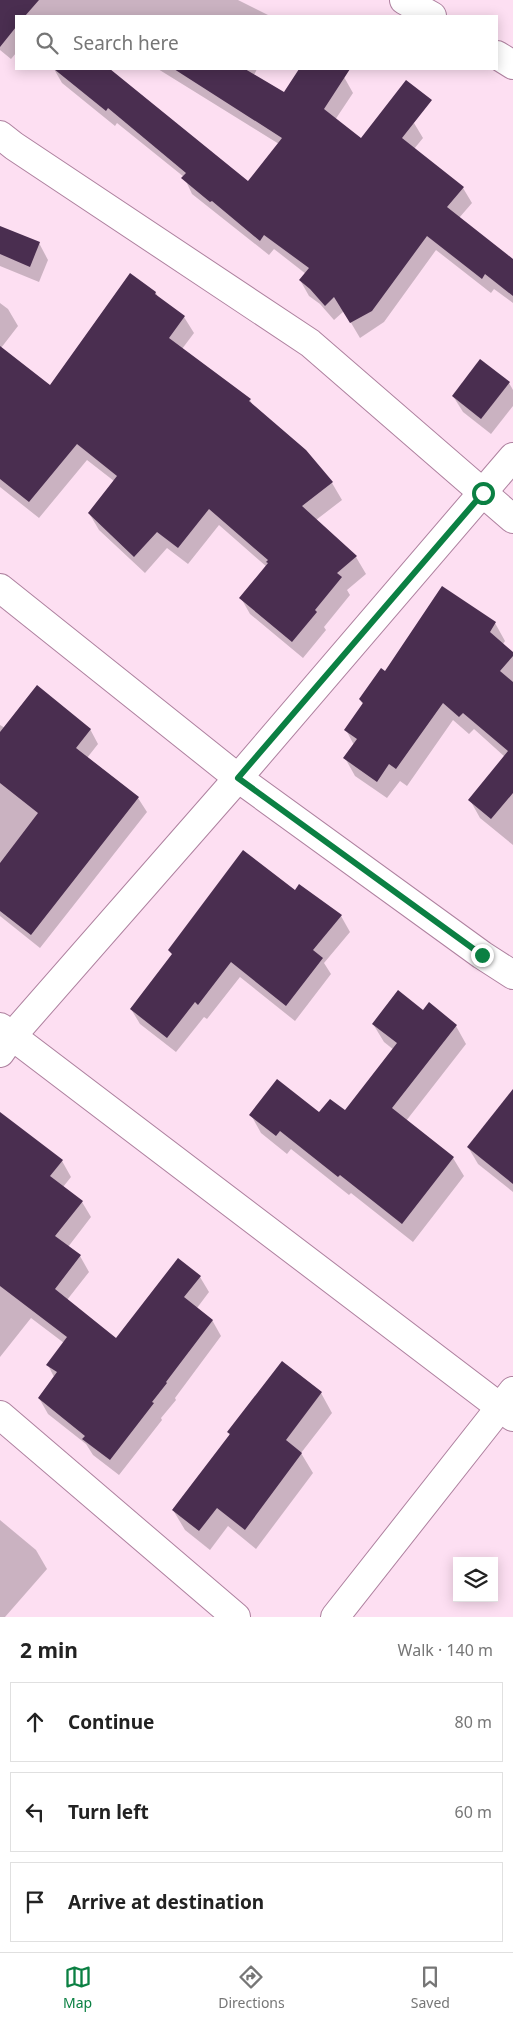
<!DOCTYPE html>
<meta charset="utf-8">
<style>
:root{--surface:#fff;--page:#f2f2f2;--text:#222;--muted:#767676;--line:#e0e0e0;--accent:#0b8043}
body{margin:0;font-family:"Noto Sans",sans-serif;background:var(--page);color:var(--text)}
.controls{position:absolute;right:15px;bottom:15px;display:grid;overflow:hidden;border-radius:0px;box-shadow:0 2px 12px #0003}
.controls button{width:45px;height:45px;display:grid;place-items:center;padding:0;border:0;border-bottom:1px solid var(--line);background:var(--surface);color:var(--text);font:25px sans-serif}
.stop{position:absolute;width:15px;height:15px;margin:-11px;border:4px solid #0b8043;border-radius:50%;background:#fff}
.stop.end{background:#0b8043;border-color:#fff;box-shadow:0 1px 5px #0008}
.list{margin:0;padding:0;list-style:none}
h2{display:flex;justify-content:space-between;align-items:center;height:65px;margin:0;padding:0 20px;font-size:21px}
h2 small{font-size:16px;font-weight:400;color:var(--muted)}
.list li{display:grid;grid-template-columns:32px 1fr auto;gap:15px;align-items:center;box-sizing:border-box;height:80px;margin:0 10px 10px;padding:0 10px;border:1px solid var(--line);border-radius:0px}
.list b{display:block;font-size:19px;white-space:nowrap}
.list em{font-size:16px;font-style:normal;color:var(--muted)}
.icon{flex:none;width:28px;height:28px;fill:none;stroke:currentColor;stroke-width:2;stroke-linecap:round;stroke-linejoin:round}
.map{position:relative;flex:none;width:513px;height:1617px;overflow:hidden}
.search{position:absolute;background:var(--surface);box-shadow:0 2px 12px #0003;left:15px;right:15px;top:15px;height:55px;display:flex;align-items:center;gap:12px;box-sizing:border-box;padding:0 18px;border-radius:0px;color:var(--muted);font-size:19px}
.sheet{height:335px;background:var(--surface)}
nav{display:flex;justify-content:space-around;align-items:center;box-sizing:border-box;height:70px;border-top:1px solid var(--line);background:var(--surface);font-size:14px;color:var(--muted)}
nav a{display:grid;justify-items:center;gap:2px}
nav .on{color:var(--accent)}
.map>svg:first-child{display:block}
</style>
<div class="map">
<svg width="513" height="1617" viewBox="0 0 513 1617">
<rect width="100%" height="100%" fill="#fddff2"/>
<g fill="#0003">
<path d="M0,0H238L270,16H16V53L11,59L0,50Z"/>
<path d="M54,69H108L248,182L279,144L158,69H257L254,75L284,94L300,69H331L344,77L353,93L335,120L362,140L414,123L423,138L414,149L463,188L472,203L459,218L513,261V303L494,289L491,293L436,250L384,322L360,338L344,311L334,320L320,304L309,296L300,280L306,274L274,249L269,255L192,194L184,177L117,123L115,126L62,83Z"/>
<path d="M0,227L39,243L48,260L39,282L0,266Z"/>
<path d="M131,275L156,293L159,299L184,317L194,333L182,349L250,400L254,407L305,450L332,483L342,500L316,520L356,557L366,574L347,590L350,595L324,627L326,630L303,658L250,614L241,598L267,567L219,525L188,564L167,548L145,573L99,530L89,513L114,481L87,460L39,518L0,487V303L8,309L18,326L1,348L50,387Z"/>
<path d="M509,383L513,390V406L491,434L463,412L453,396Z"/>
<path d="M495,623L505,641L503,644L513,653V845L480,818L470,800L505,757L474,729L469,734L453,720L407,786L400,781L387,798L355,776L345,758L354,745L346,730L363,705L360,699L385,673Z"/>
<path d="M0,725L5,728L90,729L98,744L87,758L138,798L147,812L40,948L0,916Z"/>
<path d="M295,892L341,916L350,932L324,963L331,974L295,1021L240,977L207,1019L204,1017L176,1052L140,1024L131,1009L173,956L170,950Z"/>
<path d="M423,1012L456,1026L466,1044L406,1121L453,1158L464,1176L413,1242L351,1193L349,1195L291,1149L287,1154L261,1133L251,1115L319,1114L345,1112L394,1050L384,1042L373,1024Z"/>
<path d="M513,1105V1192L478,1164L468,1147Z"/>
<path d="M0,1132L62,1161L71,1177L63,1187L82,1202L91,1217L68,1247L80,1256L89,1272L67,1300L117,1340L200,1277L209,1292L197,1308L212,1320L221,1336L175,1398L176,1400L161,1418L162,1420L119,1475L93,1455L86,1444L48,1414L39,1398L54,1377L48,1365L64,1343L31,1318L0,1357Z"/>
<path d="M321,1393L332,1413L301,1453L313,1473L256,1549L228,1526L210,1550L185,1530L173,1510L230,1436L228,1432Z"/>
<path d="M0,1520L36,1550L47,1569L5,1617H0Z"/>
</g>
<g fill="#4a2e50">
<path d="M0,0H39L25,16H16V27L0,47Z"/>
<path d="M54,69H110L248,181L282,138L174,69H245L284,92L299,69H350L324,109L361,138L406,80L432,100L402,138L464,187L447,207L513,259V296L485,274L482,279L427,236L372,311L350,323L334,297L325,306L310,289L299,280L309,268L264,235L260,241L212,201L210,202L181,178L186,173L108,108L106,111Z"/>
<path d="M0,226L40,242L30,267L0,254Z"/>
<path d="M130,273L156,292L155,294L185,316L169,338L251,399L249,401L306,450L333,482L302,506L357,556L337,573L342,577L315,610L317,612L292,642L239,598L268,563L266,562L268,560L209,509L178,548L157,532L134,557L88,513L117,476L77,444L29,502L0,479V346L50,385Z"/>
<path d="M480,359L510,382L481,419L452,396Z"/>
<path d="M442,586L496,622L490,632L513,652V656L500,671L513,682V793L491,819L468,800L508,751L463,713L459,717L443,703L396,769L389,764L377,782L343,758L357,739L344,730L363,703L359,699L381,668L385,671Z"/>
<path d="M37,685L91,729L76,748L139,797L31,935L0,911V863L38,813L0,783V732Z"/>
<path d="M243,850L295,890L299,884L342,915L313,950L323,958L286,1006L231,962L198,1005L195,1002L167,1038L130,1009L172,954L168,950Z"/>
<path d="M398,990L423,1010L429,1002L457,1025L392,1108L454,1157L402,1224L340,1175L338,1177L280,1131L276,1136L249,1115L277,1079L319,1112L330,1099L345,1110L397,1043L372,1024Z"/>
<path d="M513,1089V1184L467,1147Z"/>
<path d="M0,1112L63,1160L50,1176L83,1201L55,1236L81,1255L55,1289L116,1338L178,1258L201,1276L184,1297L213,1320L166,1382L167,1383L152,1402L154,1403L110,1460L82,1439L85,1436L38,1398L57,1372L46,1365L67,1337L0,1286Z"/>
<path d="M282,1361L322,1392L286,1440L302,1453L245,1530L217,1508L199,1531L172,1510L230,1434L227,1432Z"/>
</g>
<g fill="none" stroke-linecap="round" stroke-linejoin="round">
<defs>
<g id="street">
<path d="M404,0L432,16"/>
<path d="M497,55L513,65"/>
<path d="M0,135L14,146L310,343L513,519"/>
<path d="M0,588L238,778L482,955L513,975"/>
<path d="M0,1027L513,1417"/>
<path d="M0,1053L12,1036L238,778L513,457"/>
<path d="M0,1415L236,1617"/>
<path d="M335,1617L513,1391"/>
</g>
</defs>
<use href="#street" stroke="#ae819f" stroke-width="30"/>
<use href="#street" stroke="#fff" stroke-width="28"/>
</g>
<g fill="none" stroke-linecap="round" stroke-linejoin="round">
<path stroke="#0b8043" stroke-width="6" d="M482,955L238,778L483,493"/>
</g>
</svg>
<div class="controls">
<button><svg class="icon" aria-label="layers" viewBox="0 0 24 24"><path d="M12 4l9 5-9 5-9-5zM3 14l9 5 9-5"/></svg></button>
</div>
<div class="stop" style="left:483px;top:493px"></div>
<div class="stop end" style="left:482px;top:955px"></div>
<div class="search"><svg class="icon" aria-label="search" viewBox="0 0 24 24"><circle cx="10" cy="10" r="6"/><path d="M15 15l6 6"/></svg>Search here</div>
</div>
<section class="sheet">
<h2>2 min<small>Walk · 140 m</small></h2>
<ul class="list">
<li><svg class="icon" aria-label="ahead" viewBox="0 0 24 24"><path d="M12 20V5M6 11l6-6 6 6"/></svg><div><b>Continue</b></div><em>80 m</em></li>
<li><svg class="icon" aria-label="left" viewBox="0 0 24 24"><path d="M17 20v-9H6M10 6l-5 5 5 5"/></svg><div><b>Turn left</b></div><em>60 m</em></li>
<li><svg class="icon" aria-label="arrive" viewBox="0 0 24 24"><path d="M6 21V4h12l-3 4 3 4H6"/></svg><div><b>Arrive at destination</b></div></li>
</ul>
</section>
<nav>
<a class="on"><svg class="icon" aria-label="map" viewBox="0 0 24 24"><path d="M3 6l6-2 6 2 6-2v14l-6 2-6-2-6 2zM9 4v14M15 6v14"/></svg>Map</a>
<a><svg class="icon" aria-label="directions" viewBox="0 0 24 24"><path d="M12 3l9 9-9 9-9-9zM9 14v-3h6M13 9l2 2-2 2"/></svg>Directions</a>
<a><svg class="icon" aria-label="saved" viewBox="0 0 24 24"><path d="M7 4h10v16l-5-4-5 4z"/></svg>Saved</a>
</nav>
